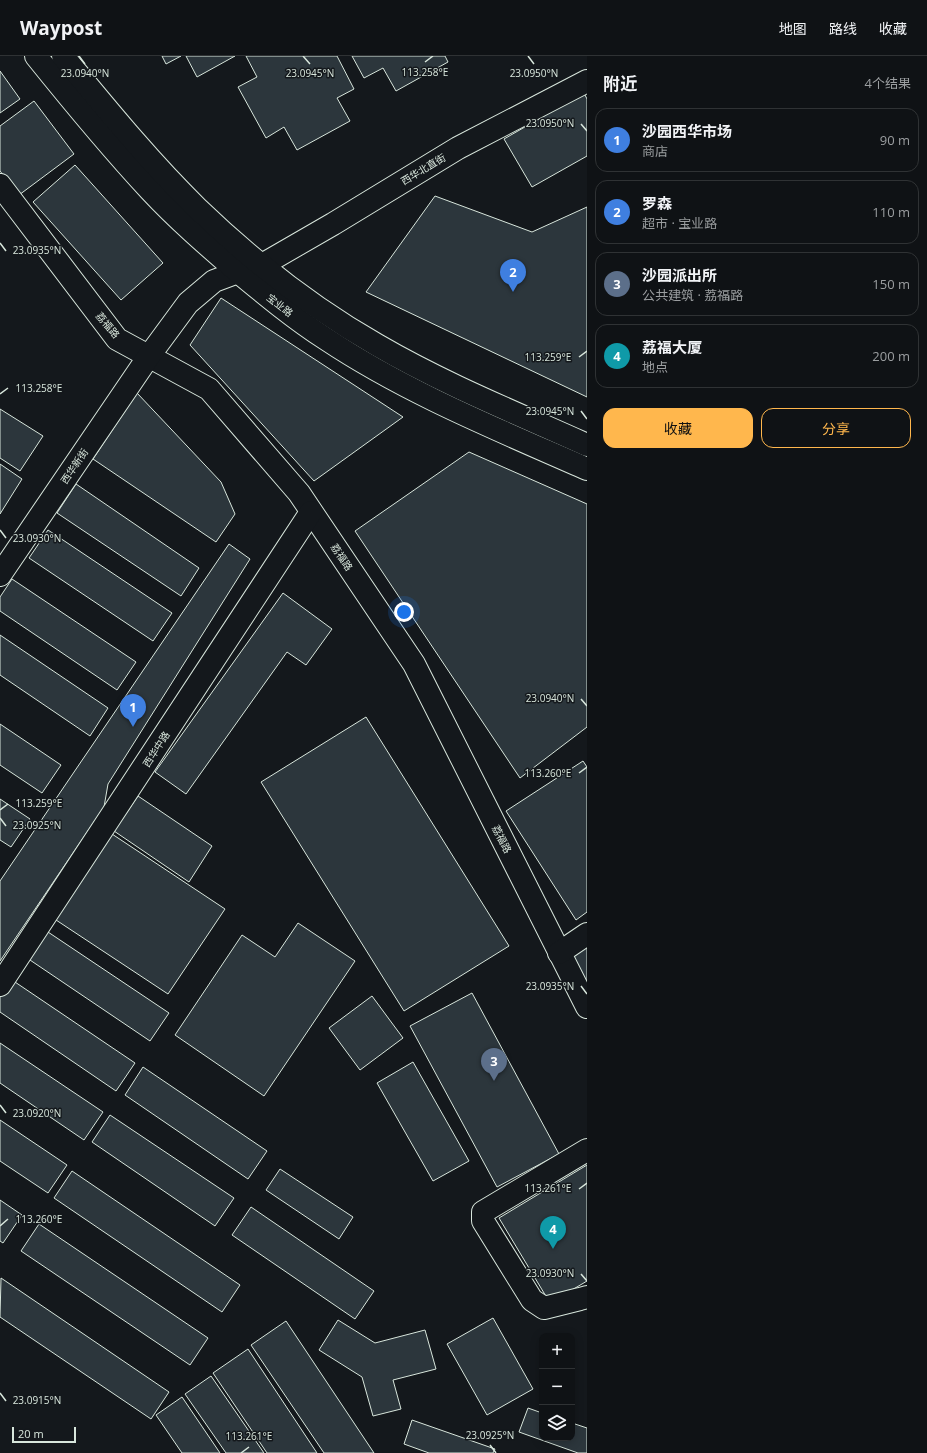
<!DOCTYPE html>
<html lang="zh">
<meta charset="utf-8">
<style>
:root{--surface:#0f1215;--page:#1d2022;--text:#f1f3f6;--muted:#9b9ea0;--line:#2f3234;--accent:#ffb74d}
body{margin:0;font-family:"Open Sans","Noto Sans SC",sans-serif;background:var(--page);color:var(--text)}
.controls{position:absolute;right:12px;bottom:12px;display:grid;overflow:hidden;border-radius:8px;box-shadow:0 2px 10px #0003}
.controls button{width:36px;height:36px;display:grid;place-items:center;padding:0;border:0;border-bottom:1px solid var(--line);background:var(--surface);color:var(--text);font:20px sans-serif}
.scale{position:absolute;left:12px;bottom:10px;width:64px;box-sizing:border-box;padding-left:4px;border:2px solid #d8e6dc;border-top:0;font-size:11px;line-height:14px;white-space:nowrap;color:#d8e6dc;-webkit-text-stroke:3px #14181c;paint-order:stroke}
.you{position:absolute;left:404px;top:556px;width:14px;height:14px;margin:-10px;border:3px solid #fff;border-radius:50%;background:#1a73e8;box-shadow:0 0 0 6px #1a73e833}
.badge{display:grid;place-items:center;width:26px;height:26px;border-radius:50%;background:var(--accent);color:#fff;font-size:13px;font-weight:700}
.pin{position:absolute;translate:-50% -33px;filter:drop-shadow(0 1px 2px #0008)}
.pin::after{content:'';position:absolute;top:21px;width:14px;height:12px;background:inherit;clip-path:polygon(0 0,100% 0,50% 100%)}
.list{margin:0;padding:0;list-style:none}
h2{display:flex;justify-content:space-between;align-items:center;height:52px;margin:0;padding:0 16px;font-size:17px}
h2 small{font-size:13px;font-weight:400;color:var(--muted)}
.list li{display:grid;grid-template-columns:26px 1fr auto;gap:12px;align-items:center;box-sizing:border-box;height:64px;margin:0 8px 8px;padding:0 8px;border:1px solid var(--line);border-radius:12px}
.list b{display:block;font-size:15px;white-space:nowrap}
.list p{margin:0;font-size:13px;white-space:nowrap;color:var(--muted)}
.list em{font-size:13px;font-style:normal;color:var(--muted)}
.actions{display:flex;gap:8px;padding:12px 16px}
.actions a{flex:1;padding:9px 0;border:1px solid var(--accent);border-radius:12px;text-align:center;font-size:14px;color:var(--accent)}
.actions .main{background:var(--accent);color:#111}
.icon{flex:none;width:22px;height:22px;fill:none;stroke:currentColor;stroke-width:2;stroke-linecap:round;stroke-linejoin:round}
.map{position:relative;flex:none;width:587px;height:1397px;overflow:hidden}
header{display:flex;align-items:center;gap:24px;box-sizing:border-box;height:56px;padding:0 20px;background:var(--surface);border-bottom:1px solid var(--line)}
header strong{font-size:19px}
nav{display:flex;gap:22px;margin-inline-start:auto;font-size:14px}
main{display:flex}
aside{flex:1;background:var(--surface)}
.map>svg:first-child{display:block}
</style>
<header>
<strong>Waypost</strong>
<nav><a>地图</a><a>路线</a><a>收藏</a></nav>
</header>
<main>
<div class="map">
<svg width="587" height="1397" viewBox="0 0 587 1397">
<rect width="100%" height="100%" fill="#14181c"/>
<g fill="#2c363c" stroke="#d8e6dc">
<path d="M162,0H181L166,8Z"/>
<path d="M186,0H235L197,21Z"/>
<path d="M246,0H337L354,33L337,42L350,65L297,94L284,71L266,82L238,31L257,21Z"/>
<path d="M352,0H445L448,6L396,35L383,12L364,22Z"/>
<path d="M0,15L20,43L0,57Z"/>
<path d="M584,37L587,43V100L532,131L504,83Z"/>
<path d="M34,45L74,98L19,139L0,115V70Z"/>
<path d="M75,109L163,207L121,244L33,146Z"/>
<path d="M435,140L532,176L587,151V341L366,236Z"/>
<path d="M221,242L403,361L314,425L190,289Z"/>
<path d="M137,337L221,426L235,458L216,486L93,403Z"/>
<path d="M0,353L43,380L20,415L0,402Z"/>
<path d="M469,396L587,448V671L520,722L355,475Z"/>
<path d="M0,408L22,423L0,458Z"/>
<path d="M76,428L199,512L181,540L57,457Z"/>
<path d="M48,474L172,557L153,585L29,502Z"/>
<path d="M229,488L250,503L108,728L104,751L0,905V825Z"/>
<path d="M12,523L136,606L117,634L0,555V541Z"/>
<path d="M283,537L332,573L306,609L287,596L186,738L155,716Z"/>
<path d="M0,579L108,652L90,680L0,619Z"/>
<path d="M366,661L509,890L404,955L261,726Z"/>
<path d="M0,668L61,709L42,737L0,709Z"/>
<path d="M583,705L587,711V856L576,864L506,755Z"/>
<path d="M138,740L212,790L189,826L114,775Z"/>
<path d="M0,743L30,763L11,791L0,784Z"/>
<path d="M109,776L225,853L168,938L53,862Z"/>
<path d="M298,867L355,905L264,1040L175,979L242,879L275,901Z"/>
<path d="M45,874L169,957L150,985L27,902Z"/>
<path d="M587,888V931L569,901Z"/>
<path d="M12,924L135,1007L116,1035L0,956V941Z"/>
<path d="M472,937L559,1098L497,1131L410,970Z"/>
<path d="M372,940L403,982L360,1014L329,972Z"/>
<path d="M0,987L103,1056L84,1084L0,1027Z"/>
<path d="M413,1006L469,1105L433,1125L377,1027Z"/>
<path d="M143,1011L267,1095L248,1123L125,1039Z"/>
<path d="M110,1059L234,1142L215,1170L92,1086Z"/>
<path d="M0,1064L67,1109L48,1137L0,1105Z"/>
<path d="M587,1109V1225L550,1247L499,1162Z"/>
<path d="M280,1113L353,1161L339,1183L266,1134Z"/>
<path d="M72,1115L240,1229L222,1256L54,1142Z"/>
<path d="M0,1144L22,1159L3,1187L0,1185Z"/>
<path d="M251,1151L374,1235L355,1263L232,1179Z"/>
<path d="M39,1168L208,1282L190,1309L21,1195Z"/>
<path d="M1,1222L169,1336L151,1363L0,1261Z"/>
<path d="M493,1262L533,1333L487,1359L447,1288Z"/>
<path d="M338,1264L375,1287L425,1274L436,1313L393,1324L401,1353L373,1360L362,1321L319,1294Z"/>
<path d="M286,1265L374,1397H324L251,1289Z"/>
<path d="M248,1293L317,1397H267L213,1317Z"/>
<path d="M211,1320L264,1397H226L185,1338Z"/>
<path d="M182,1341L220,1397H182L156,1359Z"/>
<path d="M528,1352L542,1357V1382H572V1367L587,1372V1397H578L519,1376Z"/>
<path d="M412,1364L495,1393L493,1397H429L404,1388Z"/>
</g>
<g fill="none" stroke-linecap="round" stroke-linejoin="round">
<defs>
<g id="minor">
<path d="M0,129L117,283L209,333L299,437L414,608L587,951"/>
<path d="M262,209L333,168L458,92L587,25"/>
<path d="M0,519L149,300L188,247L214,225L238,216"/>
<path d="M559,897L587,878"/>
<path d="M0,929L311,456"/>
<path d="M587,1094L483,1156V1165L532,1244L544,1252L580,1243L587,1241"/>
</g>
<g id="major">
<path d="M36,0C73,46 110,91 150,134C177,163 207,189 237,215C266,239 295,263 326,283C407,337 499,374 587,413"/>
<path d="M63,0C106,52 149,105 197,152C251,204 312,252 377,289C444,328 516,357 587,389"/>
</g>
</defs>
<use href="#minor" stroke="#d8e6dc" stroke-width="24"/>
<use href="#major" stroke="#d8e6dc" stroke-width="24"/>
<use href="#minor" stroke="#14181c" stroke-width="22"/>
<use href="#major" stroke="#14181c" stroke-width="22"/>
</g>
<path fill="none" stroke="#d8e6dc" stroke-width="1.5" d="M79,0L85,8M303,0L310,8M528,0L534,8M425,6L433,0M581,68L587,75M0,187L6,195M579,301L587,295M0,338L8,332M581,355L587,363M0,474L6,482M581,643L587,650M579,717L587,711M0,754L8,748M0,762L6,770M581,930L587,938M0,1049L6,1057M579,1133L587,1127M0,1170L8,1163M581,1218L587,1225M0,1337L6,1345M490,1389L496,1397M241,1397L249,1391"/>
<g text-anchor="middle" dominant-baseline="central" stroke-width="3" stroke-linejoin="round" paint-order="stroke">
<g font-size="10" fill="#d8e6dc" stroke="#14181c">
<text transform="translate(423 113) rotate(-31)">西华北直街</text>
<text transform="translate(280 249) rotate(38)">宝业路</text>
<text transform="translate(108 269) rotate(50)">荔福路</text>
<text transform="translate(74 410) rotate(-56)">西华新街</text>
<text transform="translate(342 501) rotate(56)">荔福路</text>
<text transform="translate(156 693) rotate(-57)">西华中路</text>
<text transform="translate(502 783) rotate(63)">荔福路</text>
</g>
</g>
<g font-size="10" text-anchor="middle" fill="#d8e6dc" stroke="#14181c" stroke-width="3" stroke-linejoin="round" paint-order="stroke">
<text x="425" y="20">113.258°E</text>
<text x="534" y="21">23.0950°N</text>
<text x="85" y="21">23.0940°N</text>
<text x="310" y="21">23.0945°N</text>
<text x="550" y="71">23.0950°N</text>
<text x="37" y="198">23.0935°N</text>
<text x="548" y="305">113.259°E</text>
<text x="39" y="336">113.258°E</text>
<text x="550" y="359">23.0945°N</text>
<text x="37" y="486">23.0930°N</text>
<text x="550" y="646">23.0940°N</text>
<text x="548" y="721">113.260°E</text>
<text x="39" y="751">113.259°E</text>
<text x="37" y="773">23.0925°N</text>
<text x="550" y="934">23.0935°N</text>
<text x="37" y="1061">23.0920°N</text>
<text x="548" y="1136">113.261°E</text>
<text x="39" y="1167">113.260°E</text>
<text x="550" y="1221">23.0930°N</text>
<text x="37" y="1348">23.0915°N</text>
<text x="490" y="1383">23.0925°N</text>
<text x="249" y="1384">113.261°E</text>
</g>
</svg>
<div class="controls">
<button>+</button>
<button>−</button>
<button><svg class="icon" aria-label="layers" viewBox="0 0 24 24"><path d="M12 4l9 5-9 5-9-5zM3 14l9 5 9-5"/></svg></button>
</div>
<div class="scale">20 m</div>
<div class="you"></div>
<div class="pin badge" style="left:133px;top:671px;background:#3f7fe0">1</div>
<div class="pin badge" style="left:513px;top:236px;background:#3f7fe0">2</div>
<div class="pin badge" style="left:494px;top:1025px;background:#5c6f8a">3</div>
<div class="pin badge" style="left:553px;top:1193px;background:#0f9aa8">4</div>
</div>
<aside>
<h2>附近<small>4个结果</small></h2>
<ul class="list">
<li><span class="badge" style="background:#3f7fe0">1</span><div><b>沙园西华市场</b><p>商店</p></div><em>90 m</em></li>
<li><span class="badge" style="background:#3f7fe0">2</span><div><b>罗森</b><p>超市 · 宝业路</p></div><em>110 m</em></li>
<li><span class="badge" style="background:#5c6f8a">3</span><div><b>沙园派出所</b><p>公共建筑 · 荔福路</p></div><em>150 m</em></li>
<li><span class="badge" style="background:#0f9aa8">4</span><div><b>荔福大厦</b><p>地点</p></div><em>200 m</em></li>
</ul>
<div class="actions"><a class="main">收藏</a><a>分享</a></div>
</aside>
</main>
